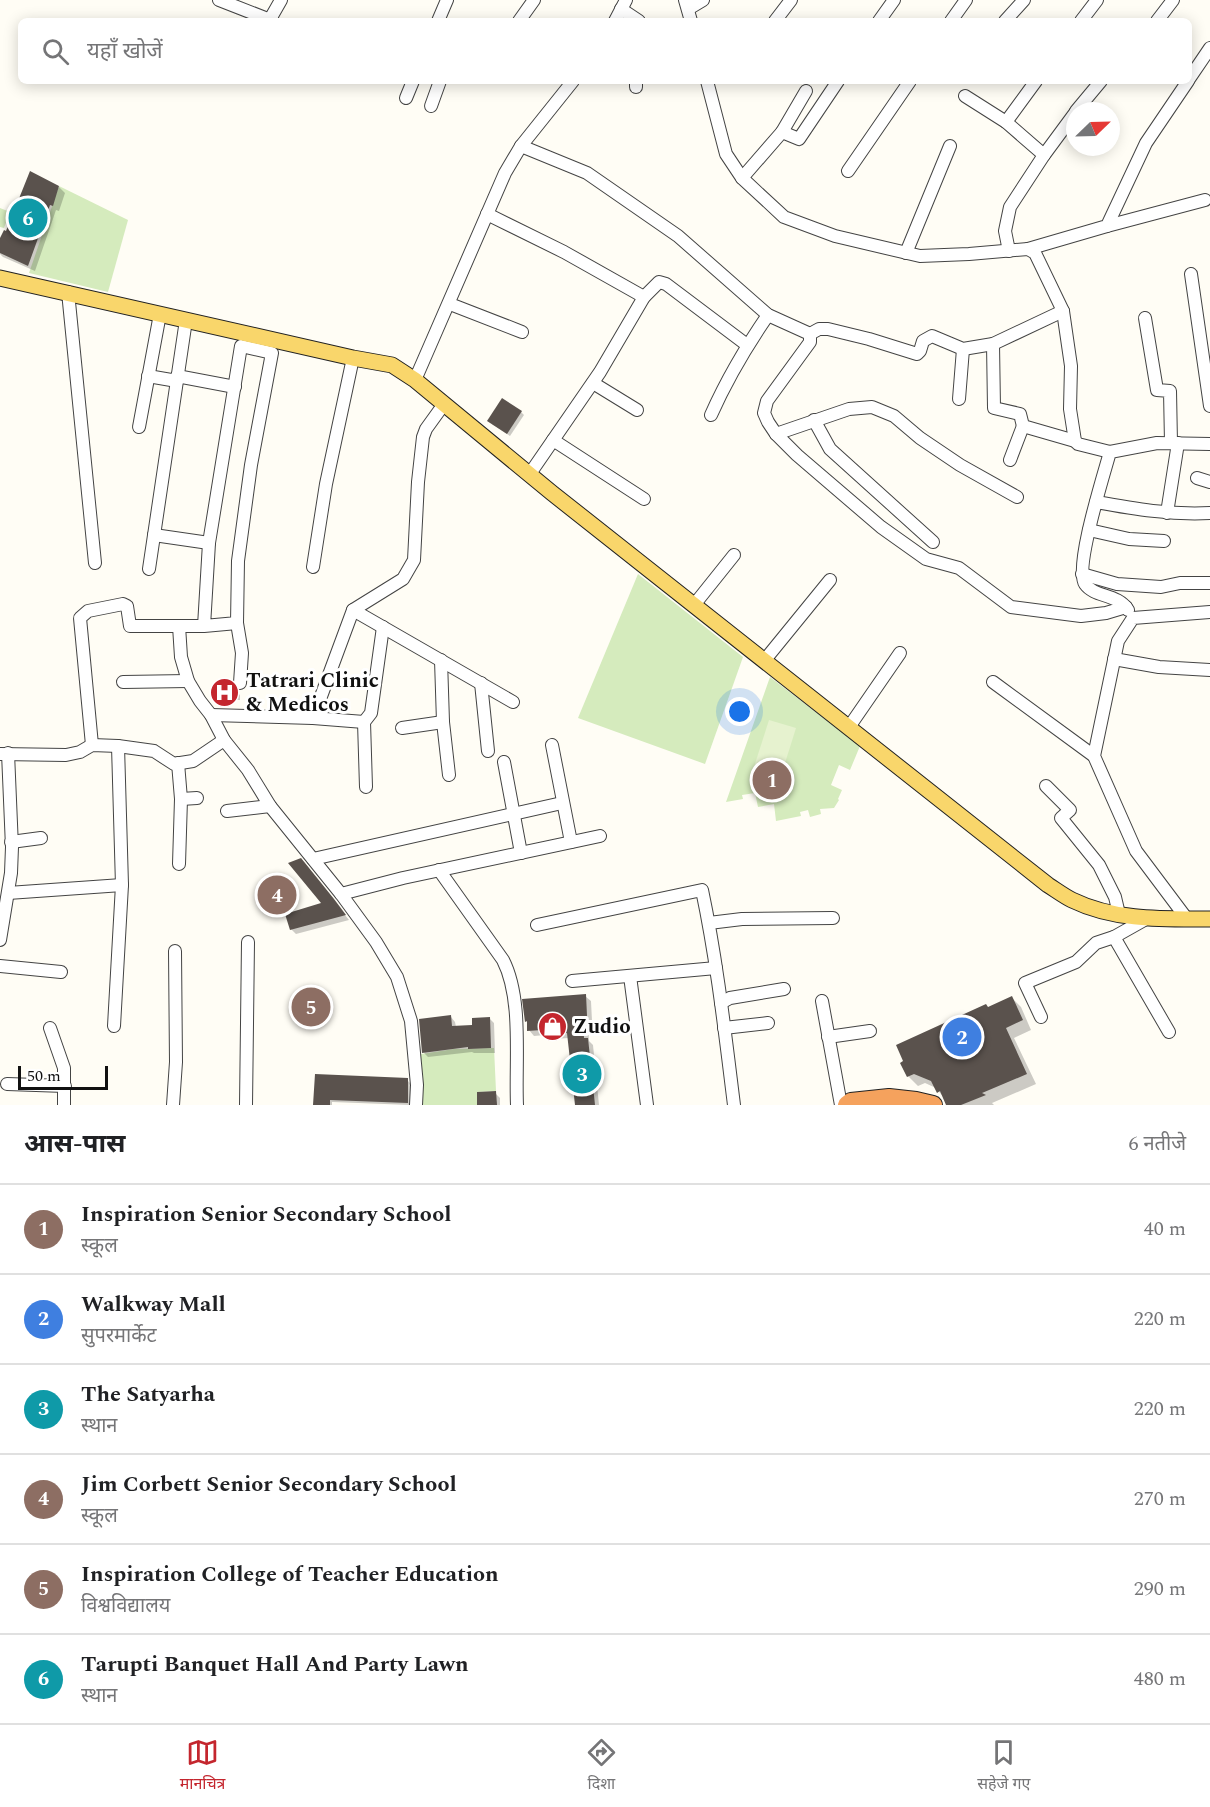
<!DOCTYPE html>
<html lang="hi">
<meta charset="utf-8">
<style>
:root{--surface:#fff;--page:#f2f2f2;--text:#202124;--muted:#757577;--line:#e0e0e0;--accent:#c4262e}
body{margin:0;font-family:Spectral,"Noto Sans Devanagari",serif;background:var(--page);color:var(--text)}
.compass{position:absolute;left:1066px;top:102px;width:54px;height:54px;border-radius:50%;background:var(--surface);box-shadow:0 3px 15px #0003;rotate:67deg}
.scale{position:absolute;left:18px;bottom:15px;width:90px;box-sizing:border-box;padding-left:6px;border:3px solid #111;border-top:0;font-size:16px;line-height:21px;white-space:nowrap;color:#111;-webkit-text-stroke:4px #fff;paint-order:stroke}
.you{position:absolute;left:740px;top:712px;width:21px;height:21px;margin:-15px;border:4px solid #fff;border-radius:50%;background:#1a73e8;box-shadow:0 0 0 9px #1a73e833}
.badge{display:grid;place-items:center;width:39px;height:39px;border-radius:50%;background:var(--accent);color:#fff;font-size:20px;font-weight:700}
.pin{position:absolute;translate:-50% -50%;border:3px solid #fff;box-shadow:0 2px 6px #0006}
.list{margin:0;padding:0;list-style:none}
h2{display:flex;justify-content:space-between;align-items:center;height:78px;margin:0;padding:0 24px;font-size:26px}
h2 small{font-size:20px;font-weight:400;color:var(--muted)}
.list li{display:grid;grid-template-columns:39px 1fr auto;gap:18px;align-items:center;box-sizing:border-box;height:90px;padding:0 24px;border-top:2px solid var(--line)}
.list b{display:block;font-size:22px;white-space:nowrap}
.list p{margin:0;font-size:20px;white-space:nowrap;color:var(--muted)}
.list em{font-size:20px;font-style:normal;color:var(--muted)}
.icon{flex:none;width:33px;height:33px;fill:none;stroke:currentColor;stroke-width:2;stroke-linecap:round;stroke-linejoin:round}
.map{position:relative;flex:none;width:1210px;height:1105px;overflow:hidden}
.search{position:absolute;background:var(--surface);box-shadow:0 3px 15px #0003;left:18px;right:18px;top:18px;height:66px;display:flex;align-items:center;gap:15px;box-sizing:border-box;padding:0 21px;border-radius:9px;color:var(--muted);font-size:22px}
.sheet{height:618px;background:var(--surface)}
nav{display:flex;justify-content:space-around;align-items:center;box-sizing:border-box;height:84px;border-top:2px solid var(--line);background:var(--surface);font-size:16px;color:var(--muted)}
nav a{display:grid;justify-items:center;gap:3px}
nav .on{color:var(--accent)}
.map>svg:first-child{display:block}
</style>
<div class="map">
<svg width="1210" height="1105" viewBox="0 0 1210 1105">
<rect width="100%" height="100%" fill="#fffdf5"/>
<g fill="#d5ebbd">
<path d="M59,186L128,220L108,292L29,273Z"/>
<path d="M0,208L10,212L4,228L0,227Z"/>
<path d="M638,574L743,657L705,764L578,718Z"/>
<path d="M770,677L860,746L850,770L839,765L831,785L842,790L838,799L839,800L834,808L820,809L821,814L810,817L808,810L800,812L801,816L776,821L774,804L758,807L755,793L742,795L743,799L726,802Z"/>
<path d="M494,1048L496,1091L477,1092V1105H420L421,1054L454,1049Z"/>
</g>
<path fill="#e6f2cf" d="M769,720L796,728L780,779L753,770Z"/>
<g fill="#0003">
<path d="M59,187L65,193L59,211L56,210L35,271L3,257L0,254V242L7,232Z"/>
<path d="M521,412L524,415L510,436L492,424Z"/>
<path d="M237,692L240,695V700H217L214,697Z"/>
<path d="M305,864L349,920L296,934L291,929L324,904Z"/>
<path d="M585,996L591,1001L592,1021L588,1022L589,1041L593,1045L599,1105H577L570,1038L550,1039L545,1035L534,1036L529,1030L528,1023L526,1021Z"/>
<path d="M1012,998L1021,1007L1031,1030L1014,1038L1036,1084L992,1103L994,1105H947L945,1099L936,1088L925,1083L918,1086L908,1076L902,1063L988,1008Z"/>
<path d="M451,1017L455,1022L456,1027L474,1026L489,1018L494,1023L495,1053H474L472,1052L428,1057L424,1053Z"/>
<path d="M317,1075L407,1080L410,1083V1105L332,1102V1105H314Z"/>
<path d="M478,1093H495L500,1098V1105H479Z"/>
</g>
<g fill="#5a524d">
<path d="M30,171L59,186L53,206L50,205L28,266L0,253V238L4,230L6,231Z"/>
<path d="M502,398L522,411L507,434L487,421Z"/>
<path d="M212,688H233L238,691V698H212Z"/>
<path d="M301,858L334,899L346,915L290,930L285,914L321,903L288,863Z"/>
<path d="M586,994L587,1016L583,1017L584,1038H588L595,1105H575L567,1033L543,1035L542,1030L527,1031V1021L525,1022L522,999Z"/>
<path d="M1012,996L1023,1020L1006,1028L1027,1074L982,1093L986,1095L961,1105H946L940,1091L937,1093L931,1081L914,1074L907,1077L900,1063L903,1061L896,1045L986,1004L988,1007Z"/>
<path d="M451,1015L452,1026L472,1025V1018L490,1017L491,1048L468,1049V1047L422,1053L419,1019Z"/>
<path d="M315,1074L408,1078V1103L330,1100V1105H313Z"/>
<path d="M496,1091L497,1105H477V1092Z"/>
</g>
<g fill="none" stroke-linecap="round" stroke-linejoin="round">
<defs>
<g id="minor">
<path d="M219,0L273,21"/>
<path d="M685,0L691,21"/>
<path d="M621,9L639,21"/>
<path d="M688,9L703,0"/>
<path d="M269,21L281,0"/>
<path d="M438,21L447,0"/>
<path d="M519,21L534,0"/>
<path d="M615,21L626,0"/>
<path d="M775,21L791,0"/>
<path d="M879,21L894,0"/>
<path d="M951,21L966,0"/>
<path d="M1005,21L1024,0"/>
<path d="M1081,21L1097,0"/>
<path d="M1157,21L1173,0"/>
<path d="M1189,79L1210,48"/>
<path d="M636,81V87"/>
<path d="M707,81L726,154L742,178L784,217L835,236L920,256L969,254L1028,249L1035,253L1063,311L1071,366L1070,409L1075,441L1078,444L1110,452"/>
<path d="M965,96L1006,122L1044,155"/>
<path d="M406,98L413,81"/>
<path d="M431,106L440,81"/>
<path d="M1076,111L1101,81"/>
<path d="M1006,122L1036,81"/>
<path d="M782,132L806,91"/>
<path d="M521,146L587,173L678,236L768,315L810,334V342L767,401L764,413L768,422L776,434L797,455L881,527L926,559L959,568L1011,607L1081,616L1106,613L1126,607"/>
<path d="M848,171L910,81"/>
<path d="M742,178L782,132L799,139L838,81"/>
<path d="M487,214L564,252L644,297"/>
<path d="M1107,226L1205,200"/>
<path d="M1028,249L1107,226L1146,143L1188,81"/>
<path d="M1009,251L1005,231L1010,207L1044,155L1075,113"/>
<path d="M906,253L950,146"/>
<path d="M1191,274L1210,406"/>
<path d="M68,292L95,563"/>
<path d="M450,304L522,332"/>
<path d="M1145,318L1157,390L1170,391L1171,443"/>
<path d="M810,334L819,329H828L869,339L917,354L920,351L923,341L932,336L963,349L993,344L1063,311"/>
<path d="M993,344L994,408L1020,414L1023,426L1075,441"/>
<path d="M148,376L177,381"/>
<path d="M177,376L235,387"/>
<path d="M415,380L505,173L521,146L573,81"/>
<path d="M593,383L637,410"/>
<path d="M959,399L963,349"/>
<path d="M711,415C727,379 746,347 768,315"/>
<path d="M814,420L830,449L933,542"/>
<path d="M139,427L160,314"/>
<path d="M776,434L849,409L872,407L894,416L920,438L960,465L1017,497"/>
<path d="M553,440L644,499"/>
<path d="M1010,460L1023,426"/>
<path d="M529,475L600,372L644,297L659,282L666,284L747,345"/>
<path d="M1197,478L1210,482"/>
<path d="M1096,502C1135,509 1170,515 1210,513"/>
<path d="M1167,513L1178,443"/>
<path d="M1089,530L1129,539L1164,541"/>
<path d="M154,535L209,543"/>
<path d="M313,567L326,484L353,358"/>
<path d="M149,569L186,320"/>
<path d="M1082,574L1117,584L1161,587L1180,583H1210"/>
<path d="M694,605L734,555"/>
<path d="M353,610L513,702"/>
<path d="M1128,610C1117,593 1095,598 1085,584C1074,568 1104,474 1110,452L1157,443L1210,444"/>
<path d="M237,623L242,653L240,683"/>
<path d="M204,626L209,543L241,346L272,353L251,465L238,561L237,623L204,626H179L181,657L188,681L200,701L211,715L224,740L248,770L270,806L341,894L376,942L397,977L411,1021L417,1085L416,1105"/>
<path d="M1114,659L1159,667L1210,670"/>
<path d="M441,660L443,722L449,775"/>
<path d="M764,661L830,580"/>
<path d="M123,682L188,681"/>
<path d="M993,682L1094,756"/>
<path d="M481,683L488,751"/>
<path d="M211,715L313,718L353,610L403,579L414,560L418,482L423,437L426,429L444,404"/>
<path d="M313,718L364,722"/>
<path d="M849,727L900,653"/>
<path d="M402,728L443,722"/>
<path d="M92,745L80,618L88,611L123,604L127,606L130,626H179"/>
<path d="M552,745L571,842"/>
<path d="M0,754L66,755L80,752L92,745L118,746L154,751L174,764L193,761L224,740"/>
<path d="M504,762L521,853"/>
<path d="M178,763L181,799L179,864"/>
<path d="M1046,786L1070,810L1061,818L1099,865L1115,897L1119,914"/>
<path d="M366,787L364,722L371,713L383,627"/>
<path d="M181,799L197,798"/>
<path d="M227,811L270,806"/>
<path d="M11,842L41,838"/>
<path d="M313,859L562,803"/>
<path d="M439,870L503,960C523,999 515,1061 517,1105"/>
<path d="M8,893L122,885"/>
<path d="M341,894L403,878L600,836"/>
<path d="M1187,919L1136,851L1094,756L1118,641L1133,618L1210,612"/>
<path d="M709,923L742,919L833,918"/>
<path d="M537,925L702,890C717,961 725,1033 734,1105"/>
<path d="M1114,937L1169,1032"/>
<path d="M0,940L11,873L12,847L8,753"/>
<path d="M0,966L61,972"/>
<path d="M630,976L647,1105"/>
<path d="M572,981L716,968"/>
<path d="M822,1001L841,1105"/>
<path d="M721,1003L730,998L784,989"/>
<path d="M1041,1017L1025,983L1076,962L1096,943L1114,937L1146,919"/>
<path d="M114,1026L122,885L118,746"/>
<path d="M50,1028L64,1068V1105"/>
<path d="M724,1028L768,1023"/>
<path d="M828,1037L870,1031"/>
<path d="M7,1084L65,1086"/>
<path d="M173,1105L176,1062L175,951"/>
<path d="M246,1105L248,942"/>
</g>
<path id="major" d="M0,278L353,358L392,365L415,380L552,493L1048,885C1056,890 1064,896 1072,900C1115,921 1164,919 1210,919"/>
<path id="highway" d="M847,1105L851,1102L889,1098L916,1101L933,1105"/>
</defs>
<use href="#minor" stroke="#444" stroke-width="14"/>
<use href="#major" stroke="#222" stroke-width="17"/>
<use href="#highway" stroke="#222" stroke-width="20"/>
<use href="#minor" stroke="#fff" stroke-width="12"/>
<use href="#major" stroke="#f9d66b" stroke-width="15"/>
<use href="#highway" stroke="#f5a25d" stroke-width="18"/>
</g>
<defs>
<symbol id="hospital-disc" viewBox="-11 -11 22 22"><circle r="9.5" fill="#c4262e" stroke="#fff"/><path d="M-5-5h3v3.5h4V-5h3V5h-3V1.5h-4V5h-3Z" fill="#fff"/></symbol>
<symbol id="shop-disc" viewBox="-11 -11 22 22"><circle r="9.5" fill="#c4262e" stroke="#fff"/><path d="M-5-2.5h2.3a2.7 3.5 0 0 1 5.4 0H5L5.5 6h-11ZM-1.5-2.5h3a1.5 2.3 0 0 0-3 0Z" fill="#fff"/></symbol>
</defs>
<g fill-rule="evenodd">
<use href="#hospital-disc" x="208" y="676" width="33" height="33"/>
<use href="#shop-disc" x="536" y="1010" width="33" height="33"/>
</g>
<g text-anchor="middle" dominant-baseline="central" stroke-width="6" stroke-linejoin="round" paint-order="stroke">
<g font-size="21" font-weight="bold" fill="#111" stroke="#fff" text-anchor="start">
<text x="246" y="681">Tatrari Clinic<tspan x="246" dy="24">&amp; Medicos</tspan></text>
<text x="573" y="1027">Zudio</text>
</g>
</g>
</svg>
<svg class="compass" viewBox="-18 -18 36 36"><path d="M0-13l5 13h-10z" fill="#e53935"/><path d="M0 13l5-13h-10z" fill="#757577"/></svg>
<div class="scale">50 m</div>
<div class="you"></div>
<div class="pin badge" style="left:772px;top:780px;background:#8d6e63">1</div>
<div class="pin badge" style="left:962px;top:1037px;background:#3f7fe0">2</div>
<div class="pin badge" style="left:582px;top:1074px;background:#0f9aa8">3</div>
<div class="pin badge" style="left:277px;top:895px;background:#8d6e63">4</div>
<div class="pin badge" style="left:311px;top:1007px;background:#8d6e63">5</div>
<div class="pin badge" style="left:28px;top:218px;background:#0f9aa8">6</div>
<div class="search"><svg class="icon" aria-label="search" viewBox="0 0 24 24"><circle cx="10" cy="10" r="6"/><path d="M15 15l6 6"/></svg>यहाँ खोजें</div>
</div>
<section class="sheet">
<h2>आस-पास<small>6 नतीजे</small></h2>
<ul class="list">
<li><span class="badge" style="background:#8d6e63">1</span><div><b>Inspiration Senior Secondary School</b><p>स्कूल</p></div><em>40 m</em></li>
<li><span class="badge" style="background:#3f7fe0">2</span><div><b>Walkway Mall</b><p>सुपरमार्केट</p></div><em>220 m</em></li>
<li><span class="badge" style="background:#0f9aa8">3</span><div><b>The Satyarha</b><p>स्थान</p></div><em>220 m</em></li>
<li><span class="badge" style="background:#8d6e63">4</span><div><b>Jim Corbett Senior Secondary School</b><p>स्कूल</p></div><em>270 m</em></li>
<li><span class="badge" style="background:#8d6e63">5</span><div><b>Inspiration College of Teacher Education</b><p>विश्वविद्यालय</p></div><em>290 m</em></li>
<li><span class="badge" style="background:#0f9aa8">6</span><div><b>Tarupti Banquet Hall And Party Lawn</b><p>स्थान</p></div><em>480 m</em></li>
</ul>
</section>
<nav>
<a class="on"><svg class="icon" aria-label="map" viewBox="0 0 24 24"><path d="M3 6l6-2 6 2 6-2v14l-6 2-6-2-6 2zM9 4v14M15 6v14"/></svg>मानचित्र</a>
<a><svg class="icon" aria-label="directions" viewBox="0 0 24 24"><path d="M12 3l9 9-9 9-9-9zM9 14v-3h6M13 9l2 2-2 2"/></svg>दिशा</a>
<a><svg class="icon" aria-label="saved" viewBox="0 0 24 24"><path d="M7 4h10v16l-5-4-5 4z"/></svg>सहेजे गए</a>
</nav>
